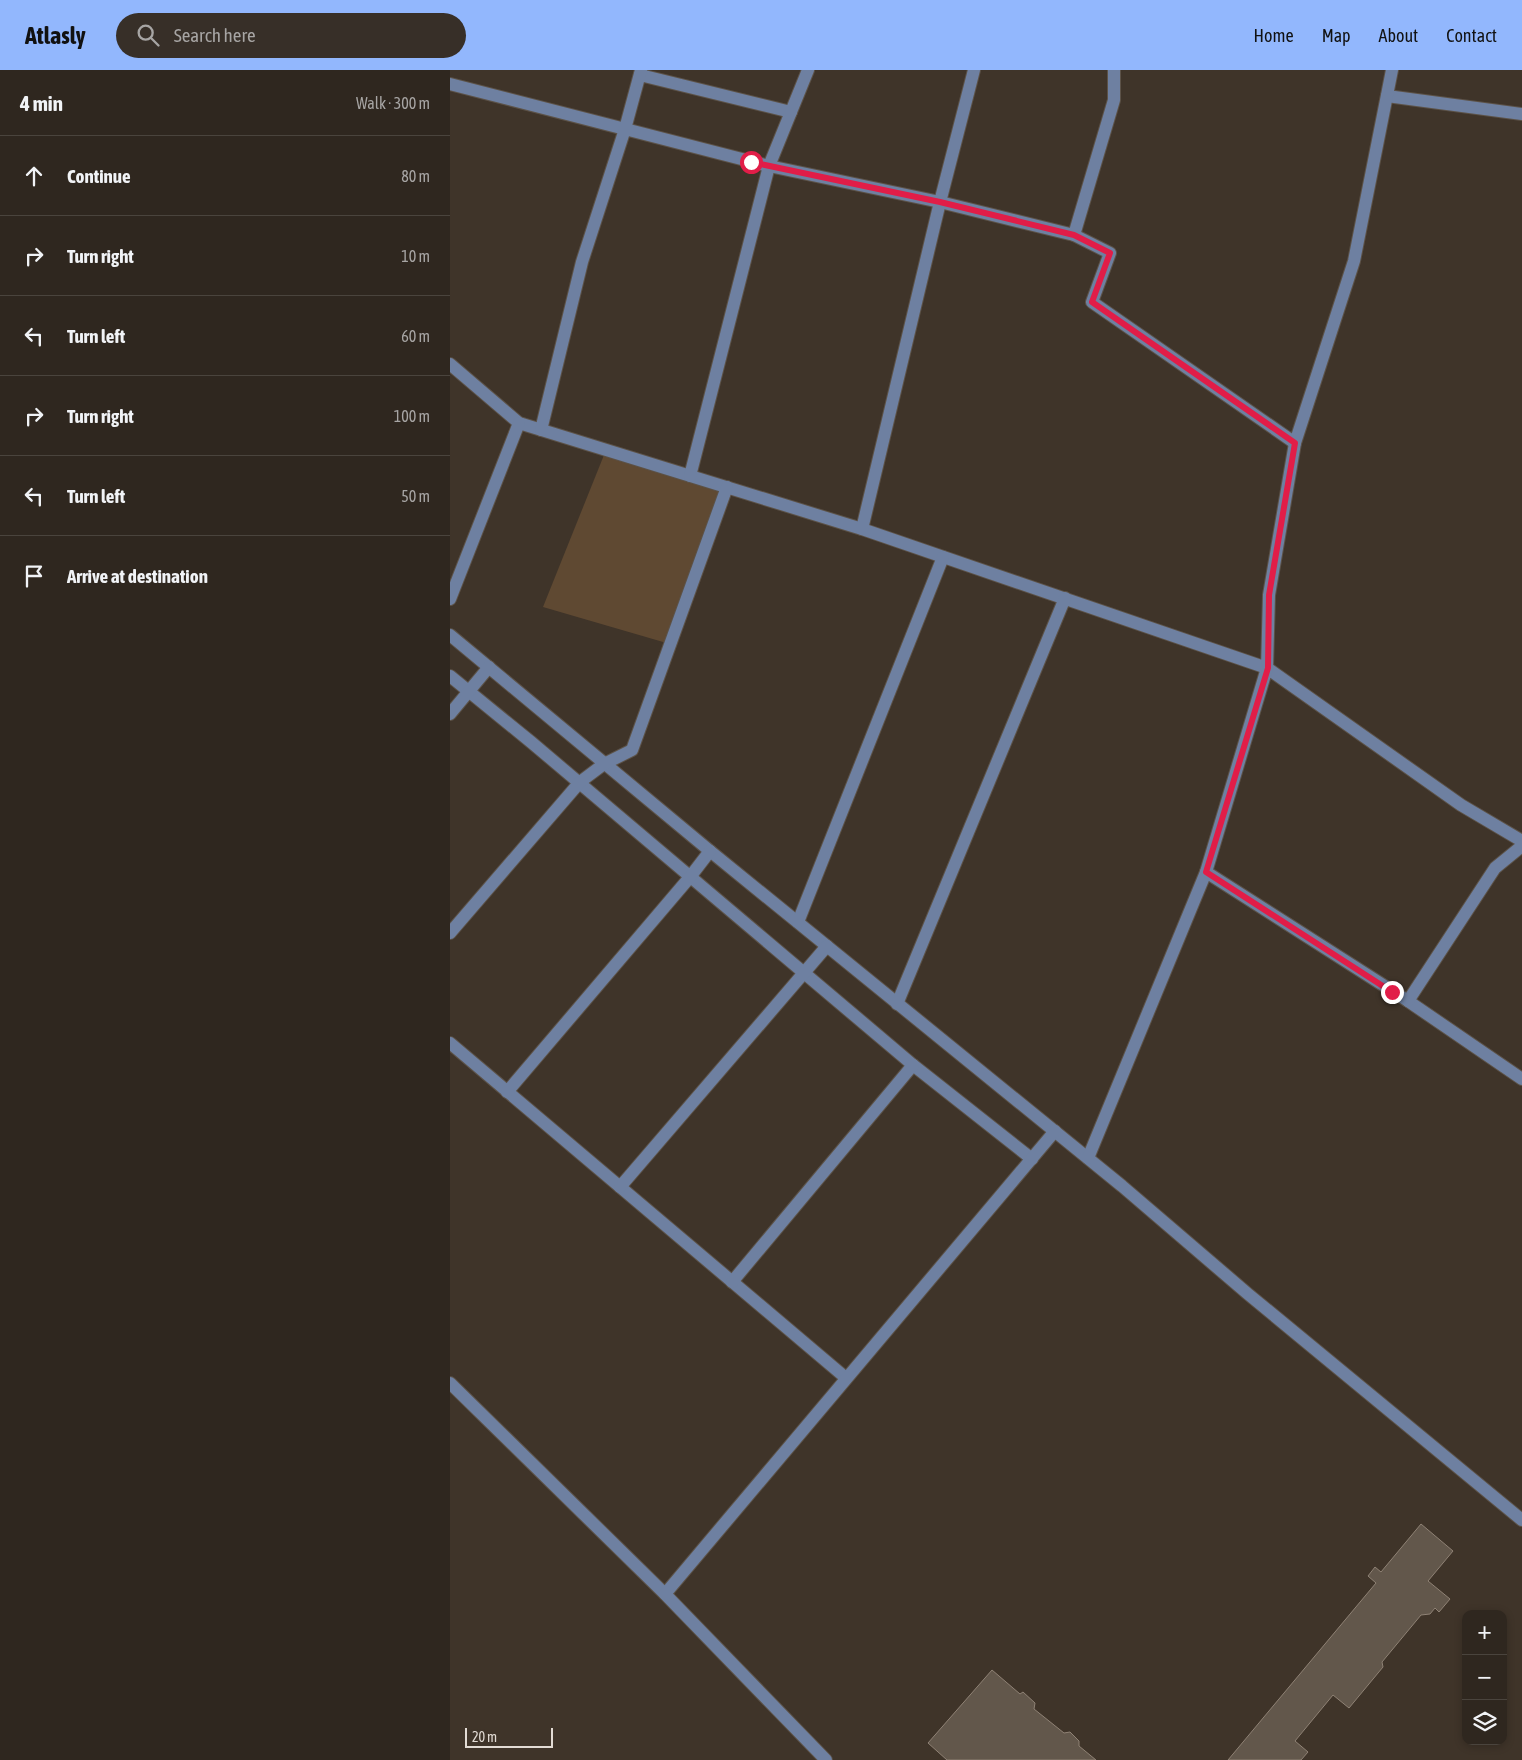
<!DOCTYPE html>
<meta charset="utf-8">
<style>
:root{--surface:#2f271f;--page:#372f28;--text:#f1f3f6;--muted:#a7a5a4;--line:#4a443d;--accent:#92b7fd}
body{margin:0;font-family:"Asap Condensed",sans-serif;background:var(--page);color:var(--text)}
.controls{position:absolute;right:15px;bottom:15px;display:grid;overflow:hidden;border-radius:10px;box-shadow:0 2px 8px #0003}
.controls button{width:45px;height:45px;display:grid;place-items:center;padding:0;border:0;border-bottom:1px solid var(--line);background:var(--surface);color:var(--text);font:25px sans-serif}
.scale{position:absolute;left:15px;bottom:12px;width:88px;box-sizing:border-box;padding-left:5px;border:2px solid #e2dbd4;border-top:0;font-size:14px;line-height:18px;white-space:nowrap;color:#e2dbd4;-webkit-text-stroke:4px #3f3429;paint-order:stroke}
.stop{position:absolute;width:15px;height:15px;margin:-11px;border:4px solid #e11d48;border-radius:50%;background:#fff}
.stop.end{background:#e11d48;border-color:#fff;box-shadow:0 1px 5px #0008}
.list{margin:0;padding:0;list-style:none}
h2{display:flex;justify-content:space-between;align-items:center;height:65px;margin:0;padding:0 20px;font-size:21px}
h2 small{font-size:16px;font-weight:400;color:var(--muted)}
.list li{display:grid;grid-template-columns:32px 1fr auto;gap:15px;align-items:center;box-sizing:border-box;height:80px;padding:0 20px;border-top:1px solid var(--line)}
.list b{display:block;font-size:19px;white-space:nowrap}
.list em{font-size:16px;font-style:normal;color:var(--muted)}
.icon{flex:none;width:28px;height:28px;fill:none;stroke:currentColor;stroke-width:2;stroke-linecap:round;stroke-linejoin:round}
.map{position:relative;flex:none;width:1072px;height:1690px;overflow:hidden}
header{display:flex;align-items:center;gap:30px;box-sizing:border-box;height:70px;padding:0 25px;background:var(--accent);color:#111}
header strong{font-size:24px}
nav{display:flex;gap:28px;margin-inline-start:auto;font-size:18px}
.search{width:350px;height:45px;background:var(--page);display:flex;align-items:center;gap:12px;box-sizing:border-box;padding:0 18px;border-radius:28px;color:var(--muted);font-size:19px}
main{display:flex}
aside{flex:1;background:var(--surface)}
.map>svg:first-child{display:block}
</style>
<header>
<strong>Atlasly</strong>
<div class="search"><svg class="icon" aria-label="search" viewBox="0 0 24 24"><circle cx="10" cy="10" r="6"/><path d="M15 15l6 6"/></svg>Search here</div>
<nav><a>Home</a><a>Map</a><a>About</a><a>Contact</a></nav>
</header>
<main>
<aside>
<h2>4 min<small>Walk · 300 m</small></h2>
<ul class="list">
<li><svg class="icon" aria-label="ahead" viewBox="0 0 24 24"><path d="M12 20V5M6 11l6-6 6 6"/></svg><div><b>Continue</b></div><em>80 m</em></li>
<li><svg class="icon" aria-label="right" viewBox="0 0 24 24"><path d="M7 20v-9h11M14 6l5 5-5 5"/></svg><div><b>Turn right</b></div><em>10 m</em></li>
<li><svg class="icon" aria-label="left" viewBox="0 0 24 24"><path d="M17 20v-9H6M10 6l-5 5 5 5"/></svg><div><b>Turn left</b></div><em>60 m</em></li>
<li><svg class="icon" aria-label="right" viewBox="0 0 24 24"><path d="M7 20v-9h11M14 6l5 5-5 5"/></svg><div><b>Turn right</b></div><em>100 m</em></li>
<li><svg class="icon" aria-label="left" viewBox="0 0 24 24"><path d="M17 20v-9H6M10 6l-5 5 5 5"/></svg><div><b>Turn left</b></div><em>50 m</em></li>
<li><svg class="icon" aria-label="arrive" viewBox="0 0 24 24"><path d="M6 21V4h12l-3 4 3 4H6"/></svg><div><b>Arrive at destination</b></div></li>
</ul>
</aside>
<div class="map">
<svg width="1072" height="1690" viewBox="0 0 1072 1690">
<rect width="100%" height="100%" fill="#3f3429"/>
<path fill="#5f4932" d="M156,380L277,417L220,574L93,537Z"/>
<g fill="#62574b" stroke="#8f8275">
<path d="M971,1454L1003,1481L978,1511L1000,1529L989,1542L985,1538L980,1544L971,1545L932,1592L933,1597L899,1638L883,1625L845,1671L858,1682L851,1690H778L926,1513L918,1506L925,1497L931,1502Z"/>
<path d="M542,1600L570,1624L573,1622L585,1633L584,1639L614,1663L620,1662L629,1671V1676L646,1690H497L478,1673Z"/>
</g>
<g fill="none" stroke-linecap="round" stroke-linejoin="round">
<defs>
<g id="minor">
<path d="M190,5L341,42"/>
<path d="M0,14L319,96L490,132L624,165L660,183L642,232L845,373"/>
<path d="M937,26L1072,44"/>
<path d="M624,165L664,30V0"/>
<path d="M0,294L69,353L412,459L817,598L1011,735L1072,771"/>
<path d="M91,360L132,192L175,59L191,0"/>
<path d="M240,406L319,96L358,0"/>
<path d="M412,459L490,132L524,0"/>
<path d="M0,529L69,353"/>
<path d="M0,565L260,781L672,1116L798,1224L1072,1450"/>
<path d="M0,606L81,672L463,995L582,1089"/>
<path d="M0,644L39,597"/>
<path d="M756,802L958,931L1072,1009"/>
<path d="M348,852L493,487"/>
<path d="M0,863L130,712L154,694L182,680L277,417"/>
<path d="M958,931L1045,798L1072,776"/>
<path d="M447,934L615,528"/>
<path d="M0,973L396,1308"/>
<path d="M57,1022L240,807L260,781"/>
<path d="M638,1088L756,802L817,598L819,525L845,373L904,191L942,0"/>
<path d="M170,1117L377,876"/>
<path d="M282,1212L463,995"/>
<path d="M0,1313L215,1524L376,1690"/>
<path d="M215,1524L605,1061"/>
</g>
</defs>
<use href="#minor" stroke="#5c5248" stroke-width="14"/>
<use href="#minor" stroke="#6e80a1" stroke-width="12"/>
</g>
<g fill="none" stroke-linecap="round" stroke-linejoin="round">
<path stroke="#e11d48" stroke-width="6" d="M301,92L490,132L624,165L660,183L642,232L845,373L819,525L818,598L756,802L942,922"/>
</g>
</svg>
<div class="controls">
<button>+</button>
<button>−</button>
<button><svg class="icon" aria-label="layers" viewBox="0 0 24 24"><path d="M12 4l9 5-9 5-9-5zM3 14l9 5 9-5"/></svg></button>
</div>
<div class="scale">20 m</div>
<div class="stop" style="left:301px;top:92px"></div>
<div class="stop end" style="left:942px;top:922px"></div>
</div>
</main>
